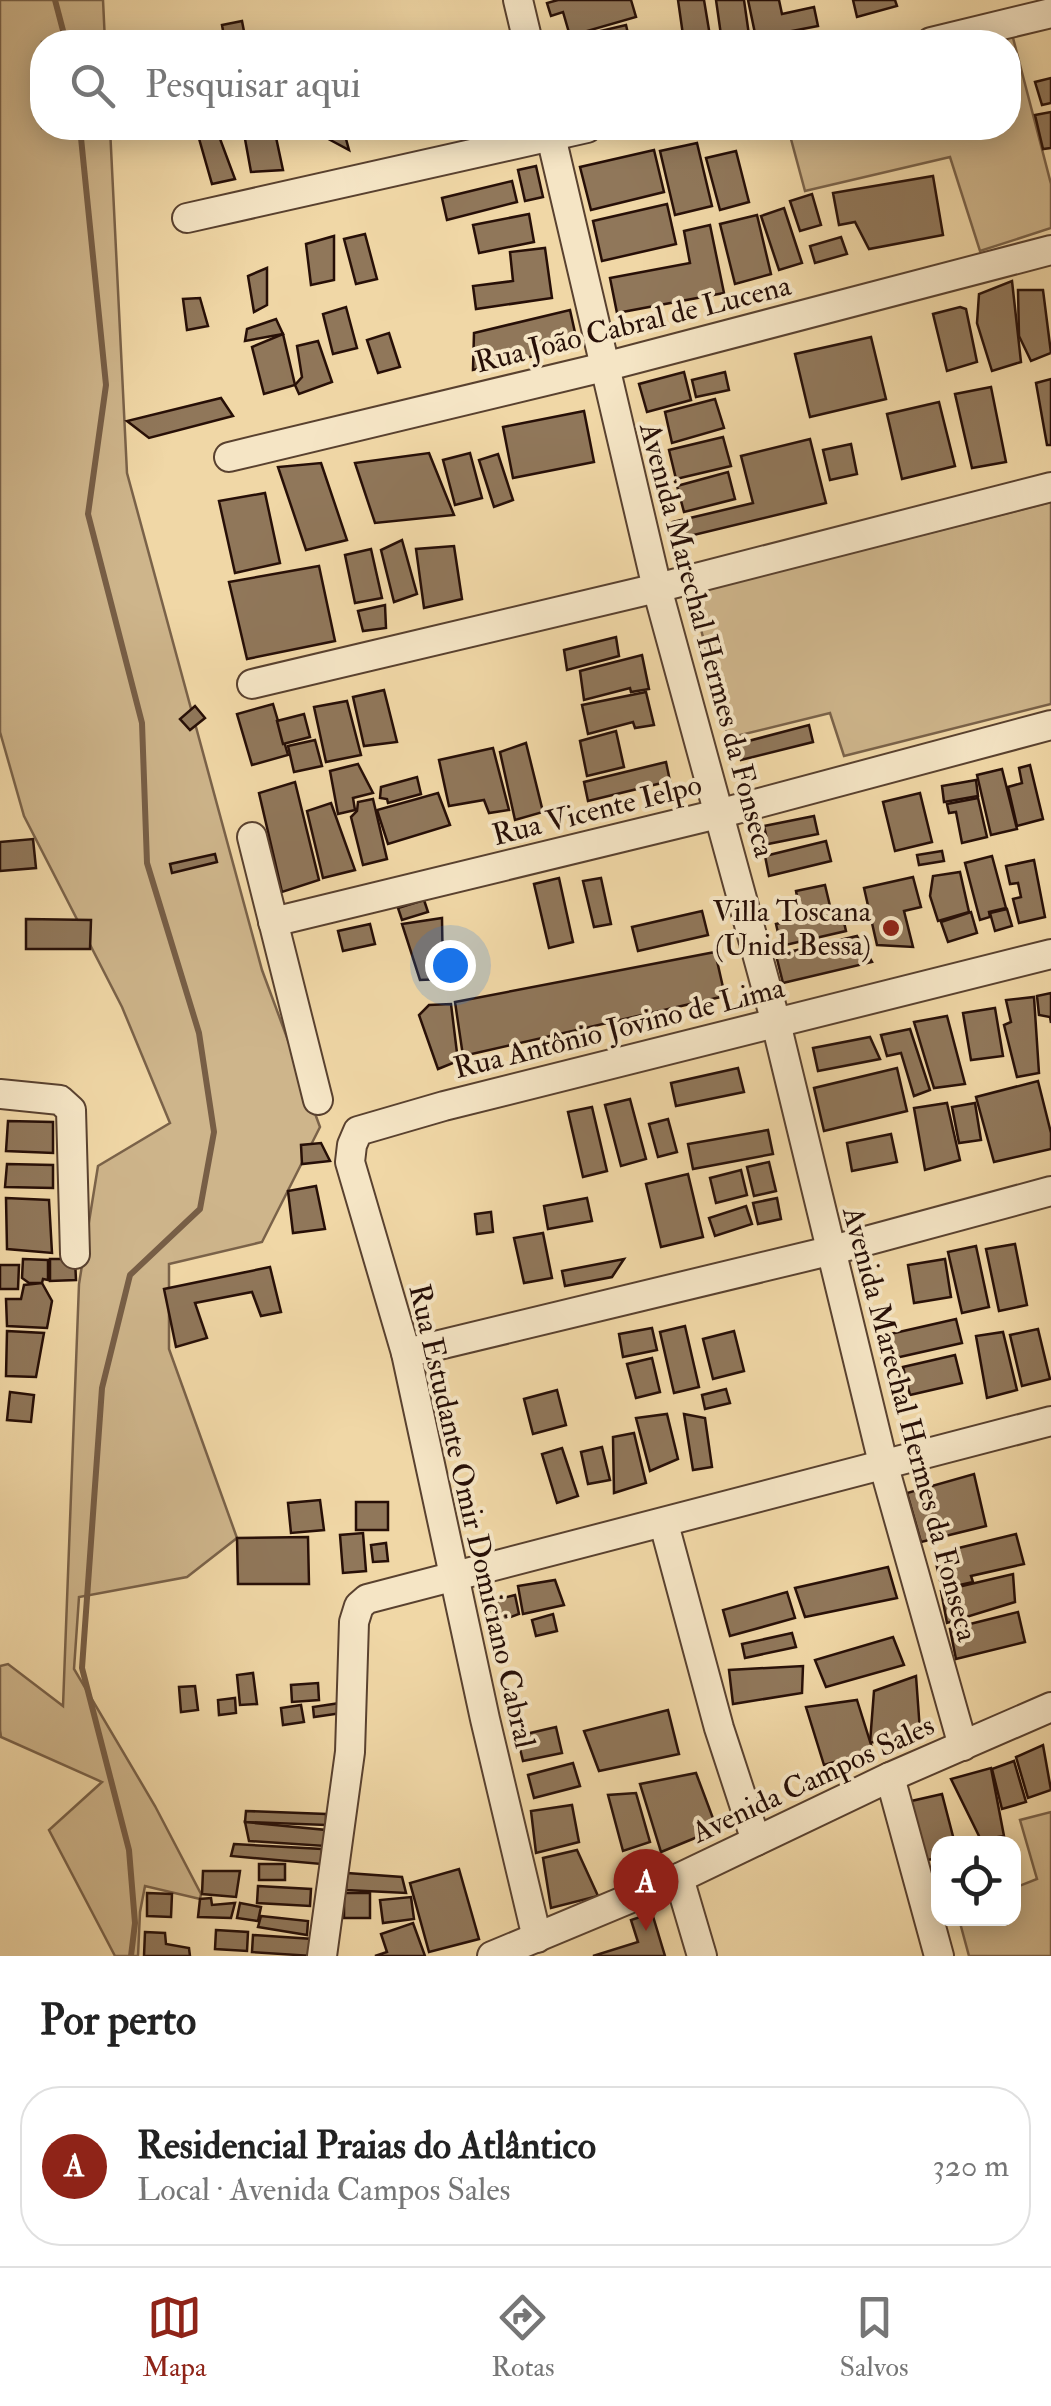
<!DOCTYPE html>
<html lang="pt">
<meta charset="utf-8">
<style>
:root{--surface:#fff;--page:#f2f2f2;--text:#222;--muted:#767676;--line:#e0e0e0;--accent:#8f2418}
body{margin:0;font-family:"IM FELL Double Pica",serif;background:var(--page);color:var(--text)}
.controls{position:absolute;right:30px;bottom:30px;display:grid;overflow:hidden;border-radius:20px;box-shadow:0 5px 25px #0003}
.controls button{width:90px;height:90px;display:grid;place-items:center;padding:0;border:0;border-bottom:2px solid var(--line);background:var(--surface);color:var(--text);font:50px sans-serif}
.you{position:absolute;left:450px;top:965px;width:35px;height:35px;margin:-25px;border:8px solid #fff;border-radius:50%;background:#1a73e8;box-shadow:0 0 0 15px #1a73e833}
.badge{display:grid;place-items:center;width:65px;height:65px;border-radius:50%;background:var(--accent);color:#fff;font-size:32px;font-weight:700}
.pin{position:absolute;translate:-50% -82px;filter:drop-shadow(0 2px 5px #0008)}
.pin::after{content:'';position:absolute;top:52px;width:35px;height:30px;background:inherit;clip-path:polygon(0 0,100% 0,50% 100%)}
.list{margin:0;padding:0;list-style:none}
h2{display:flex;justify-content:space-between;align-items:center;height:130px;margin:0;padding:0 40px;font-size:42px}
h2 small{font-size:32px;font-weight:400;color:var(--muted)}
.list li{display:grid;grid-template-columns:65px 1fr auto;gap:30px;align-items:center;box-sizing:border-box;height:160px;margin:0 20px 20px;padding:0 20px;border:2px solid var(--line);border-radius:40px}
.list b{display:block;font-size:38px;white-space:nowrap}
.list p{margin:0;font-size:32px;white-space:nowrap;color:var(--muted)}
.list em{font-size:32px;font-style:normal;color:var(--muted)}
.icon{flex:none;width:55px;height:55px;fill:none;stroke:currentColor;stroke-width:2;stroke-linecap:round;stroke-linejoin:round}
.map{position:relative;flex:none;width:1051px;height:1956px;overflow:hidden}
.search{position:absolute;background:var(--surface);box-shadow:0 5px 25px #0003;left:30px;right:30px;top:30px;height:110px;display:flex;align-items:center;gap:25px;box-sizing:border-box;padding:0 35px;border-radius:40px;color:var(--muted);font-size:38px}
.sheet{height:310px;background:var(--surface)}
nav{display:flex;justify-content:space-around;align-items:center;box-sizing:border-box;height:140px;border-top:2px solid var(--line);background:var(--surface);font-size:28px;color:var(--muted)}
nav a{display:grid;justify-items:center;gap:5px}
nav .on{color:var(--accent)}
.map>svg:first-child{display:block}
</style>
<div class="map">
<svg width="1051" height="1956" viewBox="0 0 1051 1956">
<rect width="100%" height="100%" fill="#f0d7a6"/>
<filter id="stains"><feTurbulence type="fractalNoise" baseFrequency=".002" numOctaves="4"/><feColorMatrix values="0 0 0 0 .2 0 0 0 0 .09 0 0 0 0 .02 0 0 0 .5 -.17"/></filter>
<radialGradient id="worn" r=".72"><stop offset=".6" stop-color="#630" stop-opacity="0"/><stop offset="1" stop-color="#630" stop-opacity=".3"/></radialGradient>
<g fill="#ceb58b" stroke="#7a6249" stroke-width="2.5">
<path d="M0,0H103L105,42H42V128H110L127,473L262,970L320,1127L262,1242L169,1264V1349L237,1538L187,1577L79,1597L74,1669L155,1806L201,1894L200,1899L145,1886L140,1912L138,1956H115L49,1830L102,1782L1,1737L0,1730V1666L8,1664L63,1706L79,1284L98,1166L170,1123L122,1007L24,816L0,732Z"/>
<path d="M1012,34L1051,184V228L980,251L950,157L805,191L788,128H1008V42H983Z"/>
<path d="M1051,502V704L844,756L830,713L728,738L692,593Z"/>
<path d="M1051,1812V1956H969L959,1919L1014,1918V1888L1037,1879L1020,1820Z"/>
</g>
<g fill="none" stroke-linecap="round" stroke-linejoin="round">
<g stroke="#775e46" stroke-width="6">
<path d="M55,0L66,42"/>
<path d="M80,128L106,385L88,514L142,723L147,863L199,1033L214,1132L200,1209L130,1275L102,1388L82,1668L129,1850L135,1923L131,1956"/>
</g>
</g>
<g fill="#90775a" stroke="#270f07" stroke-width="2.5">
<path d="M558,0H631L636,17L570,36L563,12L551,16L547,3Z"/>
<path d="M678,0H704L711,42H684Z"/>
<path d="M716,0H744L750,42H722Z"/>
<path d="M748,0H779L782,14L814,7L818,26L756,38Z"/>
<path d="M853,0H895L897,6L857,17Z"/>
<path d="M242,21L246,42H225L222,25Z"/>
<path d="M626,25L630,42H563L562,40Z"/>
<path d="M1051,78V103L1042,105L1035,82Z"/>
<path d="M1051,112V148L1043,149L1035,115Z"/>
<path d="M196,128H216L235,179L212,184Z"/>
<path d="M243,128H274L283,170L251,172Z"/>
<path d="M320,128H343L349,150L321,135Z"/>
<path d="M697,143L712,206L675,215L660,151Z"/>
<path d="M654,150L664,192L591,210L580,167Z"/>
<path d="M736,151L749,202L720,210L706,158Z"/>
<path d="M536,166L543,197L525,201L518,170Z"/>
<path d="M933,176L943,235L869,249L855,222L839,225L833,193Z"/>
<path d="M512,181L517,202L447,220L442,198Z"/>
<path d="M812,194L821,225L800,231L790,201Z"/>
<path d="M667,204L676,244L602,261L593,221Z"/>
<path d="M784,208L802,263L779,270L761,216Z"/>
<path d="M529,214L534,242L479,253L473,225Z"/>
<path d="M757,215L771,274L735,284L720,224Z"/>
<path d="M710,225L724,293L617,313L610,278L690,263L684,231Z"/>
<path d="M365,234L377,279L356,284L344,239Z"/>
<path d="M334,236V280L311,285L306,244Z"/>
<path d="M841,237L847,254L815,263L810,246Z"/>
<path d="M545,248L552,298L476,309L473,286L513,281L510,252Z"/>
<path d="M267,268V305L254,312L248,276Z"/>
<path d="M1012,281L1021,362L992,371L977,323L979,294Z"/>
<path d="M1018,290H1043L1051,353L1031,361L1019,336Z"/>
<path d="M200,298L208,326L187,330L183,299Z"/>
<path d="M346,307L357,348L333,354L323,314Z"/>
<path d="M960,307L966,309L977,362L947,371L933,314Z"/>
<path d="M570,310L578,346L473,370L474,333Z"/>
<path d="M276,319L283,334L245,341L247,329Z"/>
<path d="M389,333L400,367L378,373L367,340Z"/>
<path d="M283,334L295,385L264,394L252,347Z"/>
<path d="M871,337L886,399L810,417L795,354Z"/>
<path d="M318,341L332,382L299,394L295,385L302,377L297,346Z"/>
<path d="M684,372L691,400L647,412L639,384Z"/>
<path d="M725,372L729,390L696,397L692,380Z"/>
<path d="M1051,379V445H1047L1036,383Z"/>
<path d="M991,387L1006,462L972,468L955,394Z"/>
<path d="M221,398L233,416L149,438L127,421Z"/>
<path d="M715,399L724,428L672,443L665,412Z"/>
<path d="M939,402L955,466L902,479L887,414Z"/>
<path d="M584,411L594,462L513,478L503,427Z"/>
<path d="M723,437L731,466L676,479L669,450Z"/>
<path d="M810,439L826,503L677,539L673,522L753,503L741,456Z"/>
<path d="M851,444L857,474L830,480L823,450Z"/>
<path d="M429,453L454,515L375,523L355,463Z"/>
<path d="M470,453L482,498L455,505L443,460Z"/>
<path d="M498,454L513,500L494,507L479,460Z"/>
<path d="M321,463L347,540L306,550L278,467Z"/>
<path d="M728,472L735,499L684,512L677,486Z"/>
<path d="M265,493L280,563L235,573L219,501Z"/>
<path d="M402,540L417,594L394,602L381,550Z"/>
<path d="M454,546L462,599L424,608L416,549Z"/>
<path d="M371,549L382,598L355,603L345,555Z"/>
<path d="M319,566L335,641L247,659L229,582Z"/>
<path d="M385,605L386,628L363,631L358,611Z"/>
<path d="M616,637L619,656L567,670L564,650Z"/>
<path d="M642,655L649,689L631,692L630,688L584,700L580,671Z"/>
<path d="M384,690L397,742L364,746L353,697Z"/>
<path d="M646,692L654,725L635,728L633,722L588,734L582,705Z"/>
<path d="M347,701L361,755L326,762L314,707Z"/>
<path d="M273,704L288,755L252,765L237,714Z"/>
<path d="M195,706L205,718L190,730L180,719Z"/>
<path d="M304,714L310,737L283,744L277,721Z"/>
<path d="M809,725L813,742L741,760L737,744Z"/>
<path d="M616,731L624,767L587,776L580,741Z"/>
<path d="M315,740L322,766L294,772L288,746Z"/>
<path d="M526,743L543,812L515,820L500,752Z"/>
<path d="M493,748L509,810L489,813L484,800L449,806L439,760Z"/>
<path d="M666,762L670,781L588,801L584,782Z"/>
<path d="M358,764L373,793L353,798L355,810L338,814L330,771Z"/>
<path d="M1030,765L1043,819L1017,826L1008,787L1022,783L1019,768Z"/>
<path d="M1002,769L1017,829L991,835L977,775Z"/>
<path d="M417,777L421,794L388,803L387,799L380,798L381,787Z"/>
<path d="M976,780L978,796L944,802L942,786Z"/>
<path d="M295,782L319,880L282,892L259,793Z"/>
<path d="M438,793L450,825L388,844L377,810Z"/>
<path d="M920,793L932,842L895,851L883,802Z"/>
<path d="M978,798L987,837L962,843L956,812L949,813L947,804Z"/>
<path d="M373,799L387,859L363,865L351,817L357,811L358,802Z"/>
<path d="M331,803L355,870L323,878L307,811Z"/>
<path d="M814,816L818,834L768,844L764,826Z"/>
<path d="M33,839L36,868L0,871V842Z"/>
<path d="M826,841L831,861L769,876L765,856Z"/>
<path d="M942,851L944,861L919,865L917,855Z"/>
<path d="M215,854L217,862L172,873L170,864Z"/>
<path d="M992,856L1006,908L989,912L990,917L980,920L965,863Z"/>
<path d="M1034,860L1045,917L1019,923L1013,899L1021,897L1018,883L1010,884L1006,866Z"/>
<path d="M960,872L969,912L938,921L930,896L933,876Z"/>
<path d="M913,877L921,907L904,911L913,947L877,945L864,888Z"/>
<path d="M559,878L573,942L549,948L534,884Z"/>
<path d="M601,878L611,924L594,927L583,881Z"/>
<path d="M825,885L830,906L800,912L796,891Z"/>
<path d="M424,900L428,912L402,920L398,908Z"/>
<path d="M841,909L846,931L781,946L776,924Z"/>
<path d="M1007,909L1012,926L995,931L990,913Z"/>
<path d="M702,911L708,935L638,951L632,927Z"/>
<path d="M971,912L977,933L948,942L941,922Z"/>
<path d="M442,918L443,979L420,980L402,924Z"/>
<path d="M26,919L91,920L90,949H26Z"/>
<path d="M370,924L375,944L343,951L338,931Z"/>
<path d="M857,936L872,962L783,983L776,955Z"/>
<path d="M715,952L725,996L463,1056L455,1002Z"/>
<path d="M1051,993V1023L1050,1017L1039,1015L1037,996Z"/>
<path d="M1034,997L1039,1073L1017,1077L1004,1025L1011,1022L1006,1000Z"/>
<path d="M451,1004L458,1061L438,1069L419,1015L429,1005Z"/>
<path d="M995,1008L1003,1056L971,1060L963,1013Z"/>
<path d="M947,1016L965,1084L934,1088L914,1022Z"/>
<path d="M910,1029L930,1090L914,1096L901,1053L887,1056L881,1035Z"/>
<path d="M870,1037L880,1059L818,1071L813,1048Z"/>
<path d="M738,1068L744,1092L676,1106L671,1083Z"/>
<path d="M897,1068L907,1111L824,1131L814,1088Z"/>
<path d="M1038,1081L1051,1133V1149L994,1162L976,1097Z"/>
<path d="M630,1099L646,1159L621,1166L605,1105Z"/>
<path d="M947,1103L960,1160L925,1170L914,1108Z"/>
<path d="M975,1103L981,1140L959,1143L952,1107Z"/>
<path d="M592,1107L607,1171L583,1177L568,1112Z"/>
<path d="M668,1119L677,1152L658,1157L649,1124Z"/>
<path d="M8,1121L53,1122V1153L6,1151Z"/>
<path d="M768,1130L773,1154L693,1169L688,1144Z"/>
<path d="M891,1134L897,1162L852,1171L847,1143Z"/>
<path d="M321,1143L330,1161L302,1164L301,1145Z"/>
<path d="M769,1162L776,1191L754,1196L747,1167Z"/>
<path d="M7,1164L53,1165V1188L5,1187Z"/>
<path d="M741,1170L747,1195L716,1203L710,1178Z"/>
<path d="M688,1174L703,1237L661,1247L646,1184Z"/>
<path d="M316,1186L325,1229L293,1233L288,1191Z"/>
<path d="M6,1198L49,1200L52,1253L7,1249Z"/>
<path d="M587,1198L592,1221L548,1229L544,1206Z"/>
<path d="M777,1198L781,1219L758,1224L753,1203Z"/>
<path d="M746,1206L752,1224L715,1236L709,1218Z"/>
<path d="M491,1212L493,1232L477,1234L475,1214Z"/>
<path d="M543,1233L552,1278L524,1283L514,1238Z"/>
<path d="M1015,1244L1027,1305L999,1311L986,1249Z"/>
<path d="M976,1246L989,1307L962,1313L948,1252Z"/>
<path d="M23,1259L48,1260V1280L43,1279L42,1283H29L22,1278Z"/>
<path d="M50,1259H75L76,1280L50,1281Z"/>
<path d="M624,1259L612,1277L565,1286L562,1271Z"/>
<path d="M945,1259L951,1297L914,1303L908,1265Z"/>
<path d="M0,1265H19L18,1289H0Z"/>
<path d="M270,1267L281,1312L261,1316L252,1292L195,1303L207,1338L176,1347L164,1289Z"/>
<path d="M42,1283L52,1301L47,1328L7,1326L6,1299H21L24,1285Z"/>
<path d="M956,1319L962,1343L882,1361L877,1337Z"/>
<path d="M685,1326L699,1387L674,1393L660,1332Z"/>
<path d="M652,1328L657,1350L623,1357L619,1334Z"/>
<path d="M1038,1329L1050,1379L1022,1386L1010,1335Z"/>
<path d="M7,1331L44,1333L36,1377L6,1376Z"/>
<path d="M734,1331L744,1371L713,1379L703,1339Z"/>
<path d="M1003,1332L1017,1390L987,1398L976,1336Z"/>
<path d="M955,1355L962,1383L910,1395L903,1367Z"/>
<path d="M652,1358L660,1392L636,1398L627,1364Z"/>
<path d="M726,1389L730,1403L705,1409L702,1395Z"/>
<path d="M557,1390L566,1425L533,1434L524,1399Z"/>
<path d="M10,1392L34,1395L31,1422L7,1420Z"/>
<path d="M667,1414L678,1459L650,1471L636,1418Z"/>
<path d="M684,1414L705,1418L712,1467L693,1470Z"/>
<path d="M634,1433L646,1483L614,1493L613,1437Z"/>
<path d="M602,1447L610,1480L588,1484L581,1452Z"/>
<path d="M562,1448L578,1496L557,1503L542,1454Z"/>
<path d="M974,1474L986,1526L921,1542L907,1493Z"/>
<path d="M320,1500L324,1530L291,1533L288,1503Z"/>
<rect x="356" y="1502" width="32" height="28"/>
<path d="M363,1533L366,1571L343,1573L340,1535Z"/>
<path d="M1016,1534L1024,1564L971,1576L973,1582L942,1589L934,1554Z"/>
<path d="M308,1537L309,1584H238L237,1538Z"/>
<path d="M386,1543L388,1561L373,1562L371,1545Z"/>
<path d="M888,1567L897,1598L805,1617L795,1588Z"/>
<path d="M1013,1574L1015,1602L947,1623L941,1591Z"/>
<path d="M555,1580L564,1605L523,1614L518,1586Z"/>
<path d="M787,1592L795,1618L730,1636L723,1610Z"/>
<path d="M515,1595L519,1614L489,1625L484,1603Z"/>
<path d="M1018,1612L1025,1642L956,1659L950,1629Z"/>
<path d="M553,1614L557,1631L536,1636L532,1620Z"/>
<path d="M792,1633L796,1647L745,1658L742,1644Z"/>
<path d="M893,1637L904,1665L826,1687L815,1660Z"/>
<path d="M803,1666L802,1693L733,1704L729,1670Z"/>
<path d="M253,1673L257,1704L240,1705L237,1675Z"/>
<path d="M916,1676L920,1731L870,1743L874,1691Z"/>
<path d="M318,1683L319,1700L292,1702L291,1685Z"/>
<path d="M195,1686L198,1710L181,1712L179,1687Z"/>
<path d="M235,1698L236,1713L219,1715L218,1700Z"/>
<path d="M857,1700L873,1751L824,1765L806,1707Z"/>
<path d="M340,1703L342,1713L314,1717L313,1707Z"/>
<path d="M301,1705L304,1722L283,1725L281,1708Z"/>
<path d="M668,1710L679,1754L599,1771L584,1731Z"/>
<path d="M556,1727L562,1753L523,1761L517,1736Z"/>
<path d="M1043,1745L1051,1790L1028,1798L1016,1757Z"/>
<path d="M1014,1761L1026,1802L1002,1809L992,1769Z"/>
<path d="M573,1763L580,1786L534,1798L528,1775Z"/>
<path d="M991,1768L1004,1836L981,1840L951,1779Z"/>
<path d="M696,1773L717,1829L661,1852L640,1784Z"/>
<path d="M636,1793L650,1842L623,1851L608,1795Z"/>
<path d="M942,1794L955,1844H938V1858L922,1861L907,1802Z"/>
<path d="M572,1805L579,1842L536,1853L531,1811Z"/>
<path d="M246,1811L326,1814V1825L245,1822Z"/>
<path d="M245,1822L326,1830L325,1846L249,1841Z"/>
<path d="M234,1844L322,1849L321,1864L231,1856Z"/>
<path d="M577,1850L598,1896L551,1908L543,1858Z"/>
<rect x="259" y="1864" width="26" height="16"/>
<path d="M459,1869L479,1939L429,1952L410,1883Z"/>
<path d="M203,1871H240L236,1897L202,1894Z"/>
<path d="M347,1873L402,1877L406,1893L346,1890Z"/>
<path d="M258,1886L311,1889L310,1906L257,1903Z"/>
<path d="M147,1893L172,1894L171,1917L147,1916Z"/>
<rect x="344" y="1893" width="26" height="25"/>
<path d="M411,1897L414,1919L383,1923L380,1900Z"/>
<path d="M211,1898L212,1905L235,1903L231,1918L198,1917L200,1899Z"/>
<path d="M240,1903L261,1907L258,1921L237,1918Z"/>
<path d="M652,1913L665,1956H593L638,1942L631,1920Z"/>
<path d="M261,1916L308,1921L307,1935L258,1927Z"/>
<path d="M413,1923L425,1956H375L387,1952L381,1934Z"/>
<path d="M216,1930L248,1932L247,1951L215,1949Z"/>
<path d="M145,1932L165,1933L166,1944L189,1948L190,1956H144Z"/>
<path d="M253,1935L313,1939L312,1956L252,1952Z"/>
</g>
<g fill="none" stroke-linecap="round" stroke-linejoin="round">
<defs>
<g id="minor">
<path d="M518,0L528,42"/>
<path d="M931,42L1051,13"/>
<path d="M549,128L657,588L776,1023L883,1463L963,1746"/>
<path d="M187,218L587,128"/>
<path d="M229,457L604,367L1051,250"/>
<path d="M252,684L657,588L1051,487"/>
<path d="M252,837L318,1100"/>
<path d="M273,922L718,814L1051,725"/>
<path d="M0,1094L60,1100L71,1110L75,1254"/>
<path d="M406,1353L829,1251L1051,1191"/>
<path d="M664,1524L719,1728L756,1841"/>
<path d="M890,1777L939,1956"/>
<path d="M679,1878L702,1956"/>
<path d="M537,1938L485,1719L406,1353L350,1162L352,1145L358,1131L444,1106L1051,954"/>
<path d="M322,1956L350,1752L354,1622L359,1606L367,1599L1051,1421"/>
<path d="M492,1956L679,1878L890,1777L1051,1707"/>
</g>
</defs>
<use href="#minor" stroke="#59412f" stroke-width="32"/>
<use href="#minor" stroke="#f5e5c5" stroke-width="28"/>
</g>
<circle fill="#8f2418" stroke="#f5e5c5" stroke-width="4" cx="891" cy="928" r="10"/>
<g text-anchor="middle" dominant-baseline="central" stroke-width="8" stroke-linejoin="round" paint-order="stroke">
<g font-size="30" fill="#270f07" stroke="#f5e5c5">
<text transform="translate(633 324) rotate(-14)">Rua João Cabral de Lucena</text>
<text transform="translate(707 640) rotate(75)">Avenida Marechal Hermes da Fonseca</text>
<text transform="translate(597 810) rotate(-14)">Rua Vicente Ielpo</text>
<text transform="translate(619 1028) rotate(-14)">Rua Antônio Jovino de Lima</text>
<text transform="translate(910 1424) rotate(75)">Avenida Marechal Hermes da Fonseca</text>
<text transform="translate(472 1516) rotate(77)">Rua Estudante Omir Domiciano Cabral</text>
<text transform="translate(813 1779) rotate(-25)">Avenida Campos Sales</text>
</g>
<g font-size="30" fill="#270f07" stroke="#f5e5c5" text-anchor="end">
<text x="871" y="911">Villa Toscana<tspan x="871" dy="34">(Unid. Bessa)</tspan></text>
</g>
</g>
<rect width="100%" height="100%" filter="url(#stains)"/>
<rect width="100%" height="100%" fill="url(#worn)"/>
</svg>
<div class="controls">
<button><svg class="icon" aria-label="locate" viewBox="0 0 24 24"><circle cx="12" cy="12" r="6"/><path d="M12 2v4M12 18v4M2 12h4M18 12h4"/></svg></button>
</div>
<div class="you"></div>
<div class="pin badge" style="left:646px;top:1931px">A</div>
<div class="search"><svg class="icon" aria-label="search" viewBox="0 0 24 24"><circle cx="10" cy="10" r="6"/><path d="M15 15l6 6"/></svg>Pesquisar aqui</div>
</div>
<section class="sheet">
<h2>Por perto<small></small></h2>
<ul class="list">
<li><span class="badge">A</span><div><b>Residencial Praias do Atlântico</b><p>Local · Avenida Campos Sales</p></div><em>320 m</em></li>
</ul>
</section>
<nav>
<a class="on"><svg class="icon" aria-label="map" viewBox="0 0 24 24"><path d="M3 6l6-2 6 2 6-2v14l-6 2-6-2-6 2zM9 4v14M15 6v14"/></svg>Mapa</a>
<a><svg class="icon" aria-label="directions" viewBox="0 0 24 24"><path d="M12 3l9 9-9 9-9-9zM9 14v-3h6M13 9l2 2-2 2"/></svg>Rotas</a>
<a><svg class="icon" aria-label="saved" viewBox="0 0 24 24"><path d="M7 4h10v16l-5-4-5 4z"/></svg>Salvos</a>
</nav>
